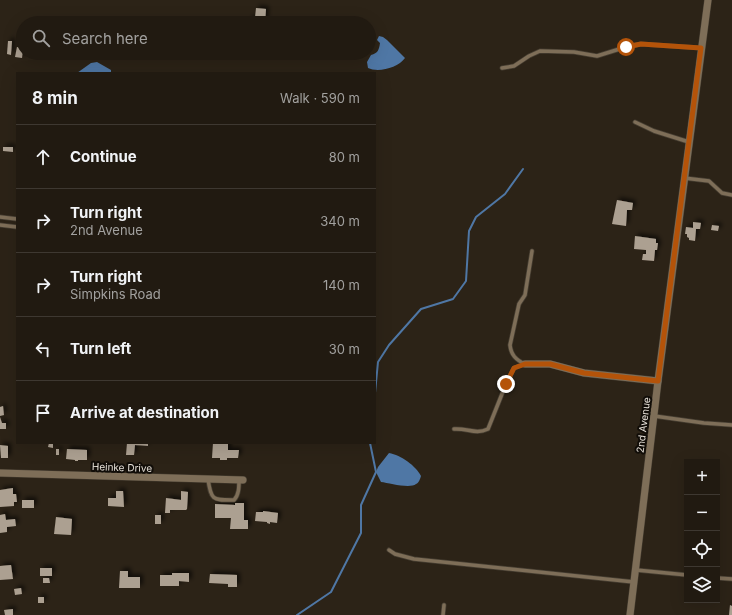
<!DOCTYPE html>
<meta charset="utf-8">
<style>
:root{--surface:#211a11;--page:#2d271f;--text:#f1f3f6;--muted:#a2a19f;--line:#3e3831}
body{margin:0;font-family:Inter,sans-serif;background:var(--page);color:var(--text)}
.controls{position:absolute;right:12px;bottom:12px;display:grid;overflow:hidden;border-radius:0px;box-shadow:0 4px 16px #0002}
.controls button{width:36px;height:36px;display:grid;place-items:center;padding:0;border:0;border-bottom:1px solid var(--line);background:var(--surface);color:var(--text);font:20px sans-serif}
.stop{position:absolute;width:12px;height:12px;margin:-9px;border:3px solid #b45309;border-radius:50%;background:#fff}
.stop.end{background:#b45309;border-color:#fff;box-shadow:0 1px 4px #0008}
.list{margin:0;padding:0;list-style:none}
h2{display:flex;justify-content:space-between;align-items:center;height:52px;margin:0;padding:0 16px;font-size:17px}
h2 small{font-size:13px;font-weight:400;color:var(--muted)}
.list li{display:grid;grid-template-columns:26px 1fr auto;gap:12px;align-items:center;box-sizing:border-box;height:64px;padding:0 16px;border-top:1px solid var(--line)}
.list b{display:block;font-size:15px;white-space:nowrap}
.list p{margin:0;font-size:13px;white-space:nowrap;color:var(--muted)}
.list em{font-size:13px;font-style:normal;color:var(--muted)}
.icon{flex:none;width:22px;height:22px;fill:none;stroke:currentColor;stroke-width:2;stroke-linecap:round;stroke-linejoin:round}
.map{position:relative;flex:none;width:732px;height:615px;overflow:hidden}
.search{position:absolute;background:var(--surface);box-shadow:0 4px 16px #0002;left:16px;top:16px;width:360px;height:44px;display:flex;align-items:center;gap:10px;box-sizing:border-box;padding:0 14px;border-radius:22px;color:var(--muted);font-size:15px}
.panel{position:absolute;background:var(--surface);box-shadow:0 4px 16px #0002;left:16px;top:72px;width:360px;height:372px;border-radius:0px}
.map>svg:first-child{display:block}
</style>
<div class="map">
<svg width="732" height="615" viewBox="0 0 732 615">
<defs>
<filter id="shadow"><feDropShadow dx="3" dy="-3" stdDeviation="2" flood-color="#0009"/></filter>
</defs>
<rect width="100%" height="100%" fill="#2c2317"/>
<g fill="#4f77a5">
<path d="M379,36L383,37L387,40L405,58C398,68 378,73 368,68L367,62L371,55C378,53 379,50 380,43L377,40Z"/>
<path d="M97,62L111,70V73H77L91,63Z"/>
<path d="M389,453C401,455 416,466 421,476C420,479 419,483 416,484C410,489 389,483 381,482L376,472L378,467Z"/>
</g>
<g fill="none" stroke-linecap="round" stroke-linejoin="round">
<g stroke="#4f77a5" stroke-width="2">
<path d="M375,393L378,362L389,345L421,309L453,299L466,281L469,231L476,217L505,194L523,169"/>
<path d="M297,615L331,592L361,533V505L376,472L370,443"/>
</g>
</g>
<g fill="#aca091" filter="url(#shadow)">
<path d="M256,8L266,9L265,23H250V18H255Z"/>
<path d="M8,41H12L11,55L7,54Z"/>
<path d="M17,47L23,48L22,58L15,57Z"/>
<path d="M3,147H13V152L3,151Z"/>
<path d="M617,200L633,203L632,210H627L626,226L612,224Z"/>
<path d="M693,222L701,223L700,229H696L695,241L689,240V238L687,237V234H685L686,227L693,228Z"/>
<path d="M712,225L719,226L718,231L711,230Z"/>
<path d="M635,236L656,239V243H658L657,250H655L654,261L642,260L643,254H646V250L634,249Z"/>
<path d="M3,406L4,415L0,416V407Z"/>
<path d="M0,417L2,423H6V429H0Z"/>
<path d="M49,443H53V448L48,447Z"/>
<path d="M127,443H148V446L135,445L134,455H126Z"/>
<path d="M213,443H228V450H239L238,458H227V460H220V458H212Z"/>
<path d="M0,445L8,446V458H1Z"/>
<rect x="56" y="449" width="3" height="6"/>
<path d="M67,449L87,450V460H78V461H75V460L66,459Z"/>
<path d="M13,488V494H16L17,502H14V506L0,507V490Z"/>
<path d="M116,491H123L124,507L108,506V498H116Z"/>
<path d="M181,491L188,492L187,509L186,510H170V513H165L166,498L181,500Z"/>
<rect x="22" y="500" width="12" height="8"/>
<path d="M235,503H244V520H248V529H230L231,518H215V504L235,505Z"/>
<path d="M263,511L278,513L277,523L270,522V524L267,523V522L255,521L256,512H263Z"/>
<path d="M5,514L6,520L15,519L16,526L7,527V532L0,533V515Z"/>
<rect x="155" y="515" width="6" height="9"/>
<path d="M56,517L72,519L71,535L54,534Z"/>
<path d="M11,565L13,579L0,580V566Z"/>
<rect x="40" y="568" width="12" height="8"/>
<path d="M120,571H128V577H140V588H119Z"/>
<path d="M172,573H189V582L179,581V586H160V575H172Z"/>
<path d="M210,574L237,575V587H228V584L209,583Z"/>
<path d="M43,578H49L50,583H43Z"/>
<path d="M21,588L22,594L15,595L14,589Z"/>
<rect x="38" y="597" width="6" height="6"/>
<path d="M730,605L732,606V615H729Z"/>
<path d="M13,609V615H5L4,610Z"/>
</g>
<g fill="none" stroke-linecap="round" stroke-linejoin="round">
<defs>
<g id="service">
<path d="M502,68L514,66L529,56L540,51L574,52L597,56L626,47L641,44L701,48"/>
<path d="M635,122L654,131L689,142"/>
<path d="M684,178L709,181L722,193L732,195"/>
<path d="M0,217L17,219"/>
<path d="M0,225L17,227"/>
<path d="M525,364C516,360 511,355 510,345L519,304L525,295L532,251"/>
<path d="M654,416L704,423L732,425"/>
<path d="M454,429C468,428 475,435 488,429L506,384L514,368L525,364"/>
<path d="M208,479C211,501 213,500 234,500C239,495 239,487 239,480"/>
<path d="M389,550L395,554L414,559L634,582"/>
<path d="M636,570L687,575"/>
<path d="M717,578L732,579"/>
<path d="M443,615L444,605"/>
</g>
<g id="minor">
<path d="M525,364H550L584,373L658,381"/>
<path d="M0,473L243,480"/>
<path d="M630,615L658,381L708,0"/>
</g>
</defs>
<use href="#service" stroke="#463e32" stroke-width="5"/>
<use href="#minor" stroke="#463e32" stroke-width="8"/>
<use href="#service" stroke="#7e6e58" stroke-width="3.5"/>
<use href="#minor" stroke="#7e6e58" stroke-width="7"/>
</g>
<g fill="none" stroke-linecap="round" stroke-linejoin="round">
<path stroke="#b45309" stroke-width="5" d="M506,384L514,368L525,364H550L584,373L658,381L701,48L641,44L626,47"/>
</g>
<g text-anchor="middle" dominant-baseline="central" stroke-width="4" stroke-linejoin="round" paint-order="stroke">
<g font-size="10" fill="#e7e1d9" stroke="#110d08">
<text transform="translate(643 425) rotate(-83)">2nd Avenue</text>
<text transform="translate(122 467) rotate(2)">Heinke Drive</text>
</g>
</g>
</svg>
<div class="controls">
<button>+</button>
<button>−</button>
<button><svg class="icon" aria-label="locate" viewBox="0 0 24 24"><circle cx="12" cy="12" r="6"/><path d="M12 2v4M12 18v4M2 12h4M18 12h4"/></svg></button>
<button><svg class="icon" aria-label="layers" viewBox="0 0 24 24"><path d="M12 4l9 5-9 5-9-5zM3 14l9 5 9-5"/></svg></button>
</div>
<div class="stop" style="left:626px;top:47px"></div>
<div class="stop end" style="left:506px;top:384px"></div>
<div class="search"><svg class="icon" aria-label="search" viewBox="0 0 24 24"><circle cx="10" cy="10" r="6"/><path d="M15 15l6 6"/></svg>Search here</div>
<section class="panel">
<h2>8 min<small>Walk · 590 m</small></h2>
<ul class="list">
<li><svg class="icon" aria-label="ahead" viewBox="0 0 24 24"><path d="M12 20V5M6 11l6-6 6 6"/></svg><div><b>Continue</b></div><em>80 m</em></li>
<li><svg class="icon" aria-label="right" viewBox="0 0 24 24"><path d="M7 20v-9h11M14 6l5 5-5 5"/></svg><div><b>Turn right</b><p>2nd Avenue</p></div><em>340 m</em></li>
<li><svg class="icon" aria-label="right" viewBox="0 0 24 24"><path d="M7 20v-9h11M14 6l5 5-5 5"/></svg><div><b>Turn right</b><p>Simpkins Road</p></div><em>140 m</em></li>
<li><svg class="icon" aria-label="left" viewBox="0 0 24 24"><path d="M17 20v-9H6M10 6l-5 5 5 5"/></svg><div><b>Turn left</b></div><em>30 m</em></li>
<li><svg class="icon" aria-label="arrive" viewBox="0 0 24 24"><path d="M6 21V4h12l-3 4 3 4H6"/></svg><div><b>Arrive at destination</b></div></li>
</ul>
</section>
</div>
